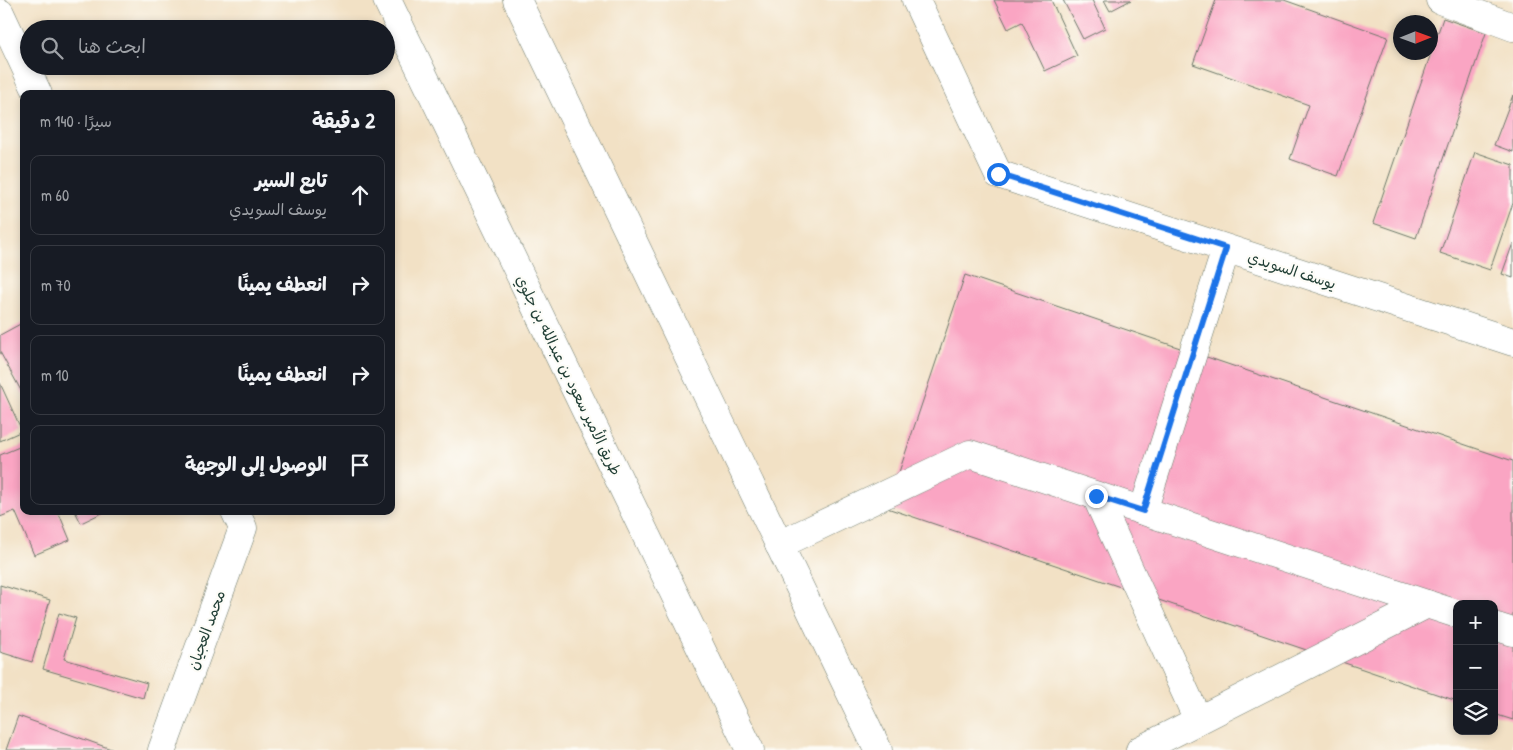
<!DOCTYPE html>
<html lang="ar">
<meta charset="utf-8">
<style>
:root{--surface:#171b24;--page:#20242c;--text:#f1f3f6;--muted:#9ea1a6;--line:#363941}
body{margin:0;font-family:"Patrick Hand","Playpen Sans Arabic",sans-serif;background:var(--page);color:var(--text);direction:rtl}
.controls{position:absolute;right:15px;bottom:15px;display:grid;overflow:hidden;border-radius:10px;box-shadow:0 2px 8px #0003}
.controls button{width:45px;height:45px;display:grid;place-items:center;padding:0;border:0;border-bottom:1px solid var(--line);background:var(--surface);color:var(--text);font:25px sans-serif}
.compass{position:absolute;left:1393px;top:15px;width:45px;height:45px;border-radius:50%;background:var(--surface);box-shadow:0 2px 8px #0003;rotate:89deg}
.stop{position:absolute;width:15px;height:15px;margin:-11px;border:4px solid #1a73e8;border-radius:50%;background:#fff}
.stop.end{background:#1a73e8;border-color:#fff;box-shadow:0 1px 5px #0008}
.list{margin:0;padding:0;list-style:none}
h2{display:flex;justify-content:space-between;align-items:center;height:65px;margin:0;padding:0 20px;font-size:21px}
h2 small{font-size:16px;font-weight:400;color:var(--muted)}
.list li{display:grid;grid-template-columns:32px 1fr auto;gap:15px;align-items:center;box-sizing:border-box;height:80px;margin:0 10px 10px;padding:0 10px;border:1px solid var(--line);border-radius:10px}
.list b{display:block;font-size:19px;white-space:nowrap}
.list p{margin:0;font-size:16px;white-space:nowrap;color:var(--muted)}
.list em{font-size:16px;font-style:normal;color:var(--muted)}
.icon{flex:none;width:28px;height:28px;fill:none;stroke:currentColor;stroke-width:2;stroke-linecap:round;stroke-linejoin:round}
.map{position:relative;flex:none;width:1513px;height:750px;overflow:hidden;direction:ltr}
.search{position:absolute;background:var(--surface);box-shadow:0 2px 8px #0003;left:20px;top:20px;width:375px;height:55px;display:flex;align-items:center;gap:12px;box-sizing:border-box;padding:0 18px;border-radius:28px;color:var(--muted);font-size:19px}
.panel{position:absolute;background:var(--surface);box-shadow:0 2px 8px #0003;left:20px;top:90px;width:375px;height:425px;border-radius:10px;direction:rtl}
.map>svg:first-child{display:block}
</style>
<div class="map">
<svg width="1513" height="750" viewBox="0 0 1513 750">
<rect width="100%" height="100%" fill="#fdfcf7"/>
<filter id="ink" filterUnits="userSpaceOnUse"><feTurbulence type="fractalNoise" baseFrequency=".02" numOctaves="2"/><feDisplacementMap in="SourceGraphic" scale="10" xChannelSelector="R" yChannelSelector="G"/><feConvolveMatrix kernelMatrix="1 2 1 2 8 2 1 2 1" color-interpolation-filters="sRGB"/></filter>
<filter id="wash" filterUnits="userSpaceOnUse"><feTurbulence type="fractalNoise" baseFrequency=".0096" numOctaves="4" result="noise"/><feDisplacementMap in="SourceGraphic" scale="20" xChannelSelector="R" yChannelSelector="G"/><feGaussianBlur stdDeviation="1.12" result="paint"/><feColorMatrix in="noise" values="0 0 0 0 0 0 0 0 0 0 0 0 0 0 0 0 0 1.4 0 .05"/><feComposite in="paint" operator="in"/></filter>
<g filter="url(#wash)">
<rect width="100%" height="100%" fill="#f2e1c5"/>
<g id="blocks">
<g fill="#faa5c3">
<path d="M994,0H1051L1077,56L1045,71L1022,22L1008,29Z"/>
<path d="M1063,0H1092L1105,28L1083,39Z"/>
<path d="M1104,0H1131L1110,11Z"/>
<path d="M1216,0H1284L1388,37L1338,176L1290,159L1309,105L1193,64Z"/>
<path d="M1443,18L1486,33L1416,238L1373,223Z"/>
<path d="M1513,95V152L1494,145Z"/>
<path d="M1475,152L1513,165V203L1490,270L1440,253Z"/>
<path d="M1513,243V278L1502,274Z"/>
<path d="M965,275L1513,461V720L1494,714V604H1457V701L887,508Z"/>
<path d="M24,322V396L0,352V335Z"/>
<path d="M0,383L22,431L0,441Z"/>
<path d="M24,445V511H58L70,540L34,555L15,511L0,517V455Z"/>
<path d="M75,511H106L81,523Z"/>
<path d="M0,585L50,600L32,662L0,652Z"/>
<path d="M59,613L76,618L64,659L147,683L143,698L43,669Z"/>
<path d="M18,716L114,750H6Z"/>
</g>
</g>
</g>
<g filter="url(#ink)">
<use href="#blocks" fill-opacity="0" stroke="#697667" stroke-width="1"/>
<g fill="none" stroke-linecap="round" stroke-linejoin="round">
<defs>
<g id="street">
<path d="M916,0L998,174L1513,342"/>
<path d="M1440,0L1513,27"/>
<path d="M0,13L38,94"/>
<path d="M1096,496L1198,720"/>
<path d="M1143,511L1226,249"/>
<path d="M779,545L970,454L1457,614"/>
<path d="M1494,626L1513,632"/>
<path d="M162,750L243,528L235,511"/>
<path d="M1140,750L1427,604"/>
</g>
<g id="secondary">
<path d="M387,0L750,750"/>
<path d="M517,0L878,750"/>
</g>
</defs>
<use href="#street" stroke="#697667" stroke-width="29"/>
<use href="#secondary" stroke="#697667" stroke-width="29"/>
<use href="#street" stroke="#fff" stroke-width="28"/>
<use href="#secondary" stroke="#fff" stroke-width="28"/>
</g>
</g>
<g fill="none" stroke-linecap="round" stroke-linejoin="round" filter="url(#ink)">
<path stroke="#1a73e8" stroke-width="6" d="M998,174L1226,248L1143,511L1096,496"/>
</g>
<g text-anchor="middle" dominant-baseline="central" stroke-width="4.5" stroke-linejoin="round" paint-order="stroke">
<g font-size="15" fill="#1f3d34" stroke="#fdfcf7">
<text transform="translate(1292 270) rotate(18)">يوسف السويدي</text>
<text transform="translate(569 375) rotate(64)">طريق الأمير سعود بن عبدالله بن جلوي</text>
<text transform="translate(206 630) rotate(-70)">محمد العجيان</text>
</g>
</g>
</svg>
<div class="controls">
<button>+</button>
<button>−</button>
<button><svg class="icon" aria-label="layers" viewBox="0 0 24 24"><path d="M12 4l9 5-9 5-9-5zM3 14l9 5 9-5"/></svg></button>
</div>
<svg class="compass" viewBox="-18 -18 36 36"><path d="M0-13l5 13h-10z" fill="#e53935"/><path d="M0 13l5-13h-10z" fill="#9ea1a6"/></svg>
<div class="stop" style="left:998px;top:174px"></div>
<div class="stop end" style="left:1096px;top:496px"></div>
<div class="search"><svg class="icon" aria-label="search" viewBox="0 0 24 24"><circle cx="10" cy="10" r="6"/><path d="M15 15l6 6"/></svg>ابحث هنا</div>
<section class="panel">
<h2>2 دقيقة<small>سيرًا · 140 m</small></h2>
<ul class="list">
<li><svg class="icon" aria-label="ahead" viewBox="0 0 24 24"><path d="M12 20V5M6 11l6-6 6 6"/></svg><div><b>تابع السير</b><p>يوسف السويدي</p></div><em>60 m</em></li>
<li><svg class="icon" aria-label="right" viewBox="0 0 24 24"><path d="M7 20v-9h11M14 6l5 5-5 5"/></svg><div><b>انعطف يمينًا</b></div><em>70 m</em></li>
<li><svg class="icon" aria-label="right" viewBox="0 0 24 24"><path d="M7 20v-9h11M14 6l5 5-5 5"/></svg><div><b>انعطف يمينًا</b></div><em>10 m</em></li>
<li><svg class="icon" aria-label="arrive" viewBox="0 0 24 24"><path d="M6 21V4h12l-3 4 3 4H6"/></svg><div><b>الوصول إلى الوجهة</b></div></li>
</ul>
</section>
</div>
